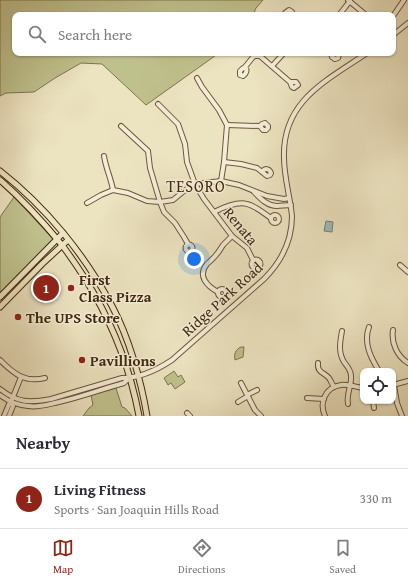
<!DOCTYPE html>
<meta charset="utf-8">
<style>
:root{--surface:#fff;--page:#f2f2f3;--text:#2b2b33;--muted:#7c7c81;--line:#e1e1e2;--accent:#8f2418}
body{margin:0;font-family:"Gentium Book Plus",serif;background:var(--page);color:var(--text)}
.controls{position:absolute;right:12px;bottom:12px;display:grid;overflow:hidden;border-radius:8px;box-shadow:0 1px 3px #0004}
.controls button{width:36px;height:36px;display:grid;place-items:center;padding:0;border:0;border-bottom:1px solid var(--line);background:var(--surface);color:var(--text);font:20px sans-serif}
.you{position:absolute;left:194px;top:259px;width:14px;height:14px;margin:-10px;border:3px solid #fff;border-radius:50%;background:#1a73e8;box-shadow:0 0 0 6px #1a73e833}
.badge{display:grid;place-items:center;width:26px;height:26px;border-radius:50%;background:var(--accent);color:#fff;font-size:13px;font-weight:700}
.pin{position:absolute;translate:-50% -50%;border:2px solid #fff;box-shadow:0 1px 4px #0006}
.list{margin:0;padding:0;list-style:none}
h2{display:flex;justify-content:space-between;align-items:center;height:52px;margin:0;padding:0 16px;font-size:17px}
h2 small{font-size:13px;font-weight:400;color:var(--muted)}
.list li{display:grid;grid-template-columns:26px 1fr auto;gap:12px;align-items:center;box-sizing:border-box;height:60px;padding:0 16px;border-top:1px solid var(--line)}
.list b{display:block;font-size:15px;white-space:nowrap}
.list p{margin:0;font-size:13px;white-space:nowrap;color:var(--muted)}
.list em{font-size:13px;font-style:normal;color:var(--muted)}
.icon{flex:none;width:22px;height:22px;fill:none;stroke:currentColor;stroke-width:2;stroke-linecap:round;stroke-linejoin:round}
.map{position:relative;flex:none;width:408px;height:416px;overflow:hidden}
.search{position:absolute;background:var(--surface);box-shadow:0 1px 3px #0004;left:12px;right:12px;top:12px;height:44px;display:flex;align-items:center;gap:10px;box-sizing:border-box;padding:0 14px;border-radius:8px;color:var(--muted);font-size:15px}
.sheet{height:112px;background:var(--surface)}
nav{display:flex;justify-content:space-around;align-items:center;box-sizing:border-box;height:56px;border-top:1px solid var(--line);background:var(--surface);font-size:11px;color:var(--muted)}
nav a{display:grid;justify-items:center;gap:2px}
nav .on{color:var(--accent)}
.map>svg:first-child{display:block}
</style>
<div class="map">
<svg width="408" height="416" viewBox="0 0 408 416">
<rect width="100%" height="100%" fill="#ece3c0"/>
<filter id="stains"><feTurbulence type="fractalNoise" baseFrequency=".005" numOctaves="4"/><feColorMatrix values="0 0 0 0 .2 0 0 0 0 .09 0 0 0 0 .02 0 0 0 .5 -.17"/></filter>
<radialGradient id="worn" r=".72"><stop offset=".6" stop-color="#630" stop-opacity="0"/><stop offset="1" stop-color="#630" stop-opacity=".3"/></radialGradient>
<g fill="#bfc18d" stroke="#80744d">
<path d="M0,0H263L256,8L253,15H15V53H219L146,105L102,64L81,63L55,78L34,92L6,93L0,96Z"/>
<path d="M14,197L53,239L0,293V217Z"/>
<path d="M241,347H244L243,357L235,360C234,354 235,350 241,347Z"/>
<path d="M174,371L178,377L181,375L185,382L175,389L171,383L168,385L164,378Z"/>
<path d="M116,388L122,407L125,408L132,416H83L89,408L93,405L91,395Z"/>
</g>
<path fill="#9cbcbc" stroke="#788076" d="M326,221L333,222L332,232L324,231Z"/>
<g fill="none" stroke-linecap="round" stroke-linejoin="round">
<defs>
<g id="minor">
<path d="M348,0L366,15"/>
<path d="M285,15V13L289,10L292,12V15"/>
<path d="M339,15L350,1"/>
<path d="M393,16L404,0"/>
<path d="M393,35L408,23"/>
<path d="M331,53L332,57L335,59L338,58L339,54L337,53"/>
<path d="M272,66L284,53"/>
<path d="M245,67C248,70 246,74 243,76L240,75V71L242,69L245,67L253,57L255,56H260L290,82L292,87L294,88L298,85L296,82H290"/>
<path d="M197,78L202,87L219,110L227,125L224,162L221,181"/>
<path d="M158,104L178,124L185,144L187,162L195,184L204,199L232,236L247,248L253,260"/>
<path d="M227,125L260,126L262,124L265,123L268,126V128L266,130H263L260,126"/>
<path d="M121,126L148,151L150,168L160,202L164,212L175,223L184,237L188,244"/>
<path d="M104,156C106,169 111,178 113,190"/>
<path d="M224,162L241,164L257,168L267,176L270,175L271,173C269,168 265,168 262,172"/>
<path d="M254,192C260,198 267,206 277,206C281,206 286,205 291,205"/>
<path d="M87,203L101,195L113,190L128,193L147,201L160,202L173,200L184,191L195,184L221,181L239,185L267,196L284,199L289,198"/>
<path d="M214,212C222,208 237,201 247,204C256,206 263,213 271,218"/>
<circle cx="275" cy="219" r="4"/>
<circle cx="189" cy="248" r="3.5"/>
<circle cx="256" cy="264" r="4.5"/>
<path d="M400,265L408,272"/>
<circle cx="222" cy="293" r="4"/>
<path d="M218,292C207,286 197,276 207,264C210,261 213,259 216,255C219,252 221,248 223,245C226,242 229,239 232,236"/>
<path d="M369,327C363,343 371,358 379,371"/>
<path d="M393,330C391,343 397,356 408,363"/>
<path d="M342,331C340,342 338,352 344,362C347,366 351,370 351,376C352,385 346,394 348,404"/>
<path d="M0,360C14,374 25,383 45,378"/>
<path d="M318,363C317,373 324,372 329,378C331,381 332,384 334,387"/>
<path d="M241,383L255,410L261,416"/>
<path d="M393,385L408,381"/>
<path d="M394,385L397,403L402,416"/>
<path d="M0,389C18,403 29,403 51,399L122,378C139,378 157,370 172,360L264,279C281,262 292,240 292,216C290,196 284,177 284,158C282,101 326,81 367,53"/>
<path d="M0,395C8,401 18,405 28,406C39,408 49,404 59,402C81,397 102,389 124,383L129,378"/>
<path d="M247,395L257,390"/>
<path d="M307,398L324,399"/>
<path d="M373,401L374,408"/>
<path d="M238,402L248,396"/>
<path d="M187,413L190,416"/>
<path d="M4,416L9,404L11,402L21,377"/>
<path d="M9,416L13,406L11,402"/>
<path d="M325,416C319,403 325,387 341,385C348,384 356,387 363,388"/>
</g>
<g id="major">
<path d="M0,171C46,207 85,255 112,306C129,338 141,380 147,416"/>
<path d="M0,180C23,200 43,222 62,245C73,260 84,276 93,292C115,330 131,373 139,416"/>
<path d="M0,297L63,233"/>
<path d="M0,307L42,264L68,240"/>
</g>
</defs>
<use href="#minor" stroke="#6c563a" stroke-width="6"/>
<use href="#major" stroke="#41270d" stroke-width="7"/>
<use href="#minor" stroke="#f3edd6" stroke-width="4"/>
<use href="#major" stroke="#ece3c0" stroke-width="5"/>
</g>
<g fill="#8f2418" stroke="#f3edd6" stroke-width="1.5">
<circle cx="71" cy="288" r="4"/>
<circle cx="18" cy="317" r="4"/>
<circle cx="82" cy="360" r="4"/>
</g>
<g text-anchor="middle" dominant-baseline="central" stroke-width="3" stroke-linejoin="round" paint-order="stroke">
<g font-size="15" fill="#41270d" stroke="#f3edd6">
<text transform="translate(241 226) rotate(50)">Renata</text>
<text transform="translate(222 299) rotate(-42)">Ridge Park Road</text>
</g>
<g font-size="15" font-weight="bold" fill="#41270d" stroke="#f3edd6" text-anchor="start">
<text x="79" y="279">First<tspan x="79" dy="17">Class Pizza</tspan></text>
<text x="26" y="317">The UPS Store</text>
<text x="90" y="360">Pavillions</text>
</g>
<g font-size="16" letter-spacing="1" fill="#41270d" stroke="#f3edd6">
<text x="196" y="186">TESORO</text>
</g>
</g>
<rect width="100%" height="100%" filter="url(#stains)"/>
<rect width="100%" height="100%" fill="url(#worn)"/>
</svg>
<div class="controls">
<button><svg class="icon" aria-label="locate" viewBox="0 0 24 24"><circle cx="12" cy="12" r="6"/><path d="M12 2v4M12 18v4M2 12h4M18 12h4"/></svg></button>
</div>
<div class="you"></div>
<div class="pin badge" style="left:46px;top:288px">1</div>
<div class="search"><svg class="icon" aria-label="search" viewBox="0 0 24 24"><circle cx="10" cy="10" r="6"/><path d="M15 15l6 6"/></svg>Search here</div>
</div>
<section class="sheet">
<h2>Nearby<small></small></h2>
<ul class="list">
<li><span class="badge">1</span><div><b>Living Fitness</b><p>Sports · San Joaquin Hills Road</p></div><em>330 m</em></li>
</ul>
</section>
<nav>
<a class="on"><svg class="icon" aria-label="map" viewBox="0 0 24 24"><path d="M3 6l6-2 6 2 6-2v14l-6 2-6-2-6 2zM9 4v14M15 6v14"/></svg>Map</a>
<a><svg class="icon" aria-label="directions" viewBox="0 0 24 24"><path d="M12 3l9 9-9 9-9-9zM9 14v-3h6M13 9l2 2-2 2"/></svg>Directions</a>
<a><svg class="icon" aria-label="saved" viewBox="0 0 24 24"><path d="M7 4h10v16l-5-4-5 4z"/></svg>Saved</a>
</nav>
